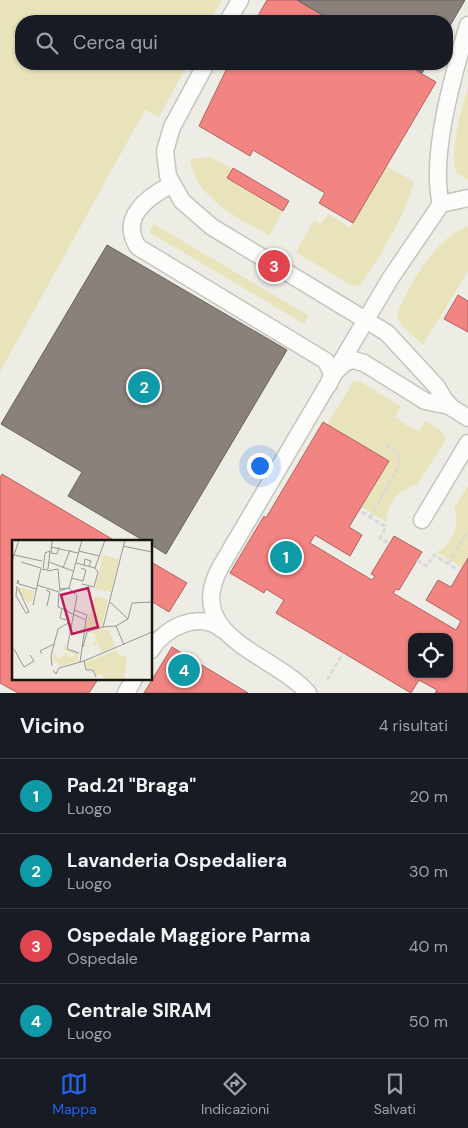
<!DOCTYPE html>
<html lang="it">
<style>
:root{--surface:#171b24;--page:#20242c;--text:#f1f3f6;--muted:#9ea1a6;--line:#363941;--accent:#2563eb}
body{margin:0;font-family:"DM Sans",sans-serif;background:var(--page);color:var(--text)}
.controls{position:absolute;right:15px;bottom:15px;display:grid;overflow:hidden;border-radius:10px;box-shadow:0 1px 4px #0004}
.controls button{width:45px;height:45px;display:grid;place-items:center;padding:0;border:0;border-bottom:1px solid var(--line);background:var(--surface);color:var(--text);font:25px sans-serif}
.you{position:absolute;left:259px;top:465px;width:18px;height:18px;margin:-12px;border:4px solid #fff;border-radius:50%;background:#1a73e8;box-shadow:0 0 0 8px #1a73e833}
.badge{display:grid;place-items:center;width:32px;height:32px;border-radius:50%;background:var(--accent);color:#fff;font-size:16px;font-weight:700}
.pin{position:absolute;translate:-50% -50%;border:2px solid #fff;box-shadow:0 1px 5px #0006}
.list{margin:0;padding:0;list-style:none}
h2{display:flex;justify-content:space-between;align-items:center;height:65px;margin:0;padding:0 20px;font-size:21px}
h2 small{font-size:16px;font-weight:400;color:var(--muted)}
.list li{display:grid;grid-template-columns:32px 1fr auto;gap:15px;align-items:center;box-sizing:border-box;height:75px;padding:0 20px;border-top:1px solid var(--line)}
.list b{display:block;font-size:19px;white-space:nowrap}
.list p{margin:0;font-size:16px;white-space:nowrap;color:var(--muted)}
.list em{font-size:16px;font-style:normal;color:var(--muted)}
.icon{flex:none;width:28px;height:28px;fill:none;stroke:currentColor;stroke-width:2;stroke-linecap:round;stroke-linejoin:round}
.map{position:relative;flex:none;width:468px;height:693px;overflow:hidden}
.search{position:absolute;background:var(--surface);box-shadow:0 1px 4px #0004;left:15px;right:15px;top:15px;height:55px;display:flex;align-items:center;gap:12px;box-sizing:border-box;padding:0 18px;border-radius:20px;color:var(--muted);font-size:19px}
.sheet{height:365px;background:var(--surface)}
nav{display:flex;justify-content:space-around;align-items:center;box-sizing:border-box;height:70px;border-top:1px solid var(--line);background:var(--surface);font-size:14px;color:var(--muted)}
nav a{display:grid;justify-items:center;gap:2px}
nav .on{color:var(--accent)}
.map>svg:first-child{display:block}
</style>
<div class="map">
<svg width="468" height="693" viewBox="0 0 468 693">
<rect width="100%" height="100%" fill="#eeede5"/>
<g fill="#e9e3bc">
<path d="M0,0H222L210,21H21V64H188L159,117L145,110L0,372Z"/>
<path d="M468,87V180L457,173C448,152 462,109 468,87Z"/>
<path d="M212,157L232,169L227,178L283,211L269,236C237,217 196,199 190,159Z"/>
<path d="M387,166L414,182C408,210 377,263 359,286L350,285L296,252L314,220L321,224L328,214L350,227Z"/>
<path d="M154,224L309,316L304,324L149,232Z"/>
<path d="M468,226V271L423,345L401,325L397,317L399,309C414,277 434,240 468,226Z"/>
<path d="M359,381L401,406L395,416L406,425L419,431L425,421C434,426 445,429 445,441L417,485C399,489 387,503 386,522L362,507L389,461L327,425L353,382Z"/>
<path d="M468,486V558L462,568L437,552C453,543 460,526 454,508Z"/>
</g>
<g fill="#f28482" stroke="#b06360" fill-rule="evenodd">
<path d="M267,0H297L333,21H255Z"/>
<path d="M229,64H405L436,82L353,223L319,203L325,193L253,150L250,156L199,126Z"/>
<path d="M233,168L289,201L283,211L227,178Z"/>
<path d="M458,295L468,301V332L444,319Z"/>
<path d="M323,422L389,461L349,527L362,535L350,556L315,535L310,543L372,580L375,576L371,574L394,536L422,552L399,590L396,589L393,593L456,630L461,621L426,600L438,580L451,587L468,558V693H435L437,690L419,680L411,693L276,613L284,600L266,589L264,593L230,573L264,516L266,518ZM412,637H449V674H412Z"/>
<path d="M2,474L117,542H14V679H98L89,693H18L0,683V478Z"/>
<path d="M151,562L187,583L169,612L151,601Z"/>
<path d="M172,647L248,693H144Z"/>
</g>
<g fill="#8a817c" stroke="#67615c">
<path d="M297,0H465L447,31V21H333Z"/>
<path d="M405,64H428L422,73Z"/>
<path d="M107,245L287,350L166,554L151,545V542H146L68,496L82,472L1,424Z"/>
</g>
<g fill="none" stroke-linecap="round" stroke-linejoin="round">
<defs>
<g id="service">
<path d="M228,21L240,0"/>
<path d="M206,64L172,127L165,151L168,176L182,201L212,227L387,333L437,387L444,399L452,408"/>
<path d="M171,185C147,197 119,218 138,247L326,361L332,374L329,384"/>
<path d="M441,204C429,157 454,72 468,25"/>
<path d="M338,369L346,362L354,360L364,363L425,401L449,406L468,418"/>
<path d="M422,520L468,443"/>
<path d="M151,650C165,627 200,610 223,630"/>
<path d="M126,693L134,679"/>
<path d="M308,693C273,653 181,637 221,566L390,279L441,204L468,198"/>
</g>
</defs>
<use href="#service" stroke="#c5c4bd" stroke-width="19"/>
<g stroke="#dad9d7" stroke-width="3" stroke-dasharray="5 2.5" stroke-linecap="butt">
<path d="M362,512L386,527L380,538L389,544"/>
<path d="M370,518L400,464L398,453L385,444"/>
<path d="M417,560L427,566L434,555L458,570"/>
<path d="M448,564L468,531"/>
<path d="M327,680L343,653"/>
</g>
<use href="#service" stroke="#fcfcfb" stroke-width="16"/>
</g>
<g transform="translate(12 540)">
<rect width="140" height="140" fill="#eeede5"/>
<path d="M91,15L107,19L99,52L83,49ZM8,47L22,51L20,61L16,63L6,51ZM83,56L96,59L90,86L74,91L69,110L75,83ZM89,89L97,90L103,107L90,112L86,104L75,107L73,105L79,106L84,100L82,93H76ZM53,103L54,109L66,113V121L49,126L40,119L42,112L46,119L53,115L51,111L58,117L63,115L51,109ZM104,110L107,115L115,116L112,140H92L90,134L85,136L81,128L75,130L73,123Z" fill="#e9e3bc"/>
<path fill="none" stroke="#989790" stroke-width="1" d="M113,0L91,87L104,86L116,79L120,63L140,62M40,1L39,13L45,14L47,7M111,6L140,12M39,7L66,13M38,11L36,29L31,30L33,13ZM67,11L87,16M2,15L30,21M0,21L7,0M9,22L29,28L21,65M37,22L61,31M64,23L83,28L93,0M72,25L73,19L79,21L77,26M51,28L58,10M35,31L46,29L48,51L56,48M59,38L71,41L74,30L69,28M5,44L6,40L7,44L24,49M70,44L82,47L86,32L83,28M25,45L47,52L46,67L56,71M5,46L4,56L14,73L17,72M6,48L17,72M57,48L70,0M47,49L57,48L65,56L55,109L67,113M34,50L38,52L35,66M98,62L116,79M50,69L48,78L54,80M62,70L75,75L74,79M54,71L74,80L68,122M104,86L112,105M71,107L75,92L91,87M2,109L12,127L22,121L18,115M30,114L28,111L42,104M72,121L140,92M40,126L39,116L46,89L58,82M41,130L44,134L47,128L72,121L74,130H81L84,137"/>
<path fill="#c2185b" fill-opacity="0.15" stroke="#c2185b" stroke-width="2.5" d="M76,48L86,87L60,94L49,55Z"/>
<rect width="140" height="140" fill="none" stroke="#161510" stroke-width="2.5"/>
</g>
</svg>
<div class="controls">
<button><svg class="icon" aria-label="locate" viewBox="0 0 24 24"><circle cx="12" cy="12" r="6"/><path d="M12 2v4M12 18v4M2 12h4M18 12h4"/></svg></button>
</div>
<div class="you"></div>
<div class="pin badge" style="left:286px;top:557px;background:#0f9aa8">1</div>
<div class="pin badge" style="left:144px;top:387px;background:#0f9aa8">2</div>
<div class="pin badge" style="left:274px;top:266px;background:#e0444e">3</div>
<div class="pin badge" style="left:184px;top:670px;background:#0f9aa8">4</div>
<div class="search"><svg class="icon" aria-label="search" viewBox="0 0 24 24"><circle cx="10" cy="10" r="6"/><path d="M15 15l6 6"/></svg>Cerca qui</div>
</div>
<section class="sheet">
<h2>Vicino<small>4 risultati</small></h2>
<ul class="list">
<li><span class="badge" style="background:#0f9aa8">1</span><div><b>Pad.21 &quot;Braga&quot;</b><p>Luogo</p></div><em>20 m</em></li>
<li><span class="badge" style="background:#0f9aa8">2</span><div><b>Lavanderia Ospedaliera</b><p>Luogo</p></div><em>30 m</em></li>
<li><span class="badge" style="background:#e0444e">3</span><div><b>Ospedale Maggiore Parma</b><p>Ospedale</p></div><em>40 m</em></li>
<li><span class="badge" style="background:#0f9aa8">4</span><div><b>Centrale SIRAM</b><p>Luogo</p></div><em>50 m</em></li>
</ul>
</section>
<nav>
<a class="on"><svg class="icon" aria-label="map" viewBox="0 0 24 24"><path d="M3 6l6-2 6 2 6-2v14l-6 2-6-2-6 2zM9 4v14M15 6v14"/></svg>Mappa</a>
<a><svg class="icon" aria-label="directions" viewBox="0 0 24 24"><path d="M12 3l9 9-9 9-9-9zM9 14v-3h6M13 9l2 2-2 2"/></svg>Indicazioni</a>
<a><svg class="icon" aria-label="saved" viewBox="0 0 24 24"><path d="M7 4h10v16l-5-4-5 4z"/></svg>Salvati</a>
</nav>
